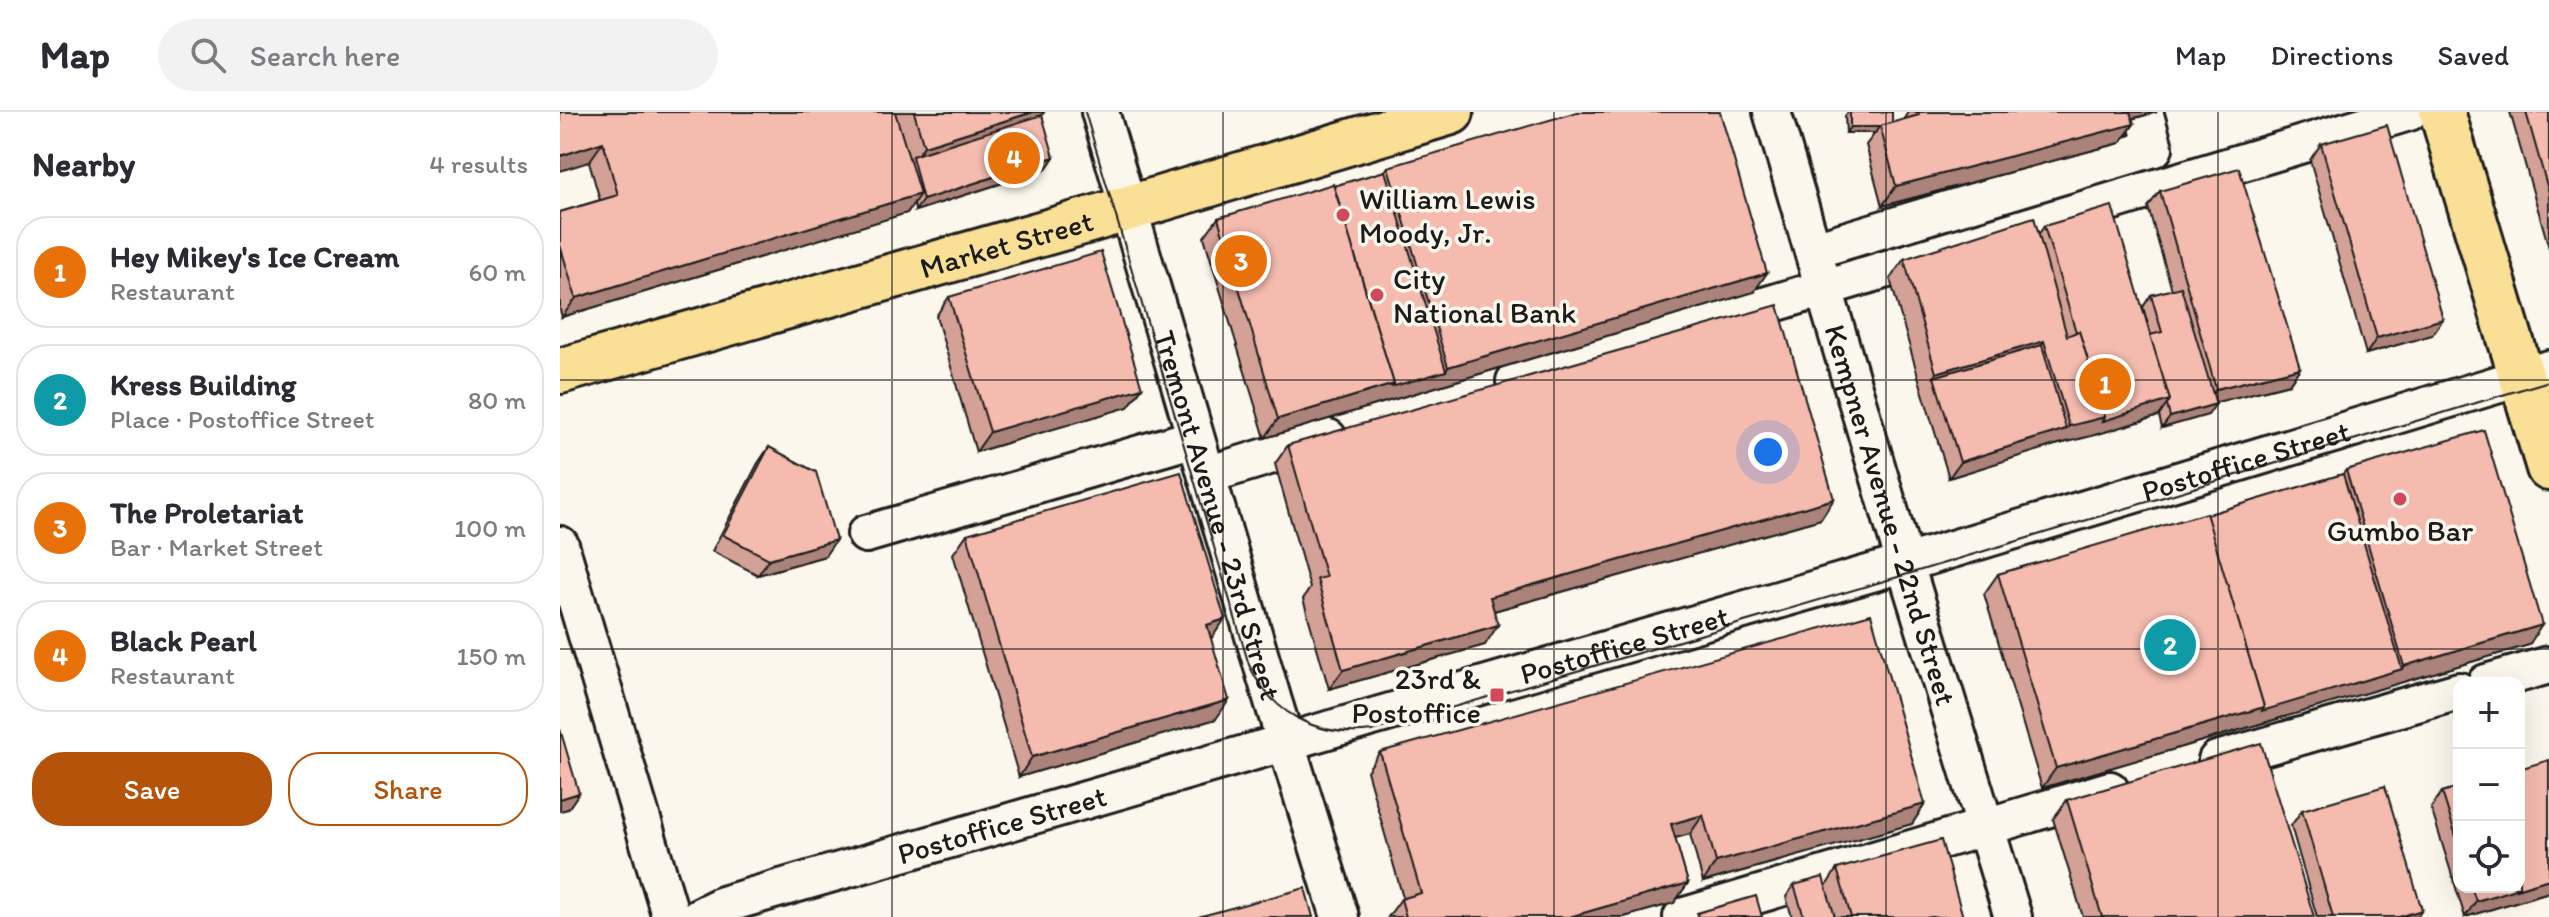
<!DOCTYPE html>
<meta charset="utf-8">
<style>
:root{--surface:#fff;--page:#f2f2f3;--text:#2b2b33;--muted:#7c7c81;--line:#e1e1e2;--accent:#b45309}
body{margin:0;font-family:Itim,sans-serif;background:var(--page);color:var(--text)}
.controls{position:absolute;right:24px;bottom:24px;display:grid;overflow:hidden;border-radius:16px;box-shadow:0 8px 32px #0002}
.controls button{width:72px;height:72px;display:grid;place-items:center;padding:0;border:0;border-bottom:2px solid var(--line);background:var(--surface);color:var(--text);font:40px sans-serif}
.you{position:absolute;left:1208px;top:340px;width:28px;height:28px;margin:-20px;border:6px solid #fff;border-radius:50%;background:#1a73e8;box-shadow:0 0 0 12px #1a73e833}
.badge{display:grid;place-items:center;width:52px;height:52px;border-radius:50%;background:var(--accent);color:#fff;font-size:26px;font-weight:700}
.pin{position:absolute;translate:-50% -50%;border:4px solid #fff;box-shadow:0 2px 8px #0006}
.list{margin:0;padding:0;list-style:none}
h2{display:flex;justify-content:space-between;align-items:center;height:104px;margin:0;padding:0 32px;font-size:34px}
h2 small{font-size:26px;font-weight:400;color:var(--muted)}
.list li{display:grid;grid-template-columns:52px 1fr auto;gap:24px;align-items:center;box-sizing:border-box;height:112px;margin:0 16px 16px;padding:0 16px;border:2px solid var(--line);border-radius:32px}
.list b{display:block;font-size:30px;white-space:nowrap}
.list p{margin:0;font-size:26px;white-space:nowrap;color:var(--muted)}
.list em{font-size:26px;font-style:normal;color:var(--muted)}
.actions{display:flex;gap:16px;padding:24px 32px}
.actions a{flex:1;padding:18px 0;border:2px solid var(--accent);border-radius:32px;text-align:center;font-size:28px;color:var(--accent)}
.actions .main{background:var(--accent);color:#fff}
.icon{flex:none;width:44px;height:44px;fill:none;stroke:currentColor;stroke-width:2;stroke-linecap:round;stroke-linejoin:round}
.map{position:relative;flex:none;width:1989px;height:805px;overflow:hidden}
header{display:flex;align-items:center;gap:48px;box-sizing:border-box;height:112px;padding:0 40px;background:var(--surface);border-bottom:2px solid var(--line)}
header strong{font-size:38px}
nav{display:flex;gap:44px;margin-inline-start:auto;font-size:28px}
.search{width:560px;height:72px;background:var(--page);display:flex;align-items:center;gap:20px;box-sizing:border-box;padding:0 28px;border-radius:44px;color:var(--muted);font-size:30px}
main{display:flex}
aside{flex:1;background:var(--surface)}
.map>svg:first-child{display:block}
</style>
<header>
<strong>Map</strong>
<div class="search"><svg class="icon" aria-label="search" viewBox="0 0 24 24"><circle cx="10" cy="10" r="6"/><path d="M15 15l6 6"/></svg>Search here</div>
<nav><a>Map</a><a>Directions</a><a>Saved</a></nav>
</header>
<main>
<aside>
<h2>Nearby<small>4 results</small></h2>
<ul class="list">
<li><span class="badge" style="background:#e8710a">1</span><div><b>Hey Mikey's Ice Cream</b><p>Restaurant</p></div><em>60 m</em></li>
<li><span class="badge" style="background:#0f9aa8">2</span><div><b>Kress Building</b><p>Place · Postoffice Street</p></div><em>80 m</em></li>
<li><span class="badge" style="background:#e8710a">3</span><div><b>The Proletariat</b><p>Bar · Market Street</p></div><em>100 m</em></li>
<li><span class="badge" style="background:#e8710a">4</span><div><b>Black Pearl</b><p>Restaurant</p></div><em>150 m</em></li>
</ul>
<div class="actions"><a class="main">Save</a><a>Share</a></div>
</aside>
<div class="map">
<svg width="1989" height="805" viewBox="0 0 1989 805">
<rect width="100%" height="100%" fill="#fbf7ec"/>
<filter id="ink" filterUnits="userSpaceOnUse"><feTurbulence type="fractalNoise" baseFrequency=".0125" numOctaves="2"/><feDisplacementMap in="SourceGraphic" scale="16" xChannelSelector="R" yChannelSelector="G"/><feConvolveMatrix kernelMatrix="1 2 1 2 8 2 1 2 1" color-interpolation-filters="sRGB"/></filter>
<g filter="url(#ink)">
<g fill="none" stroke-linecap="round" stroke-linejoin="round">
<defs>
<g id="minor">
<path id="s1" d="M540,0L713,589L780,805"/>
<path id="s2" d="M1212,0L1348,462L1453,805"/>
<path d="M1254,138L1594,36L1585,3"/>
<path d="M955,269L1849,0"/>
<path d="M647,363L768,326"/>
<path d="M306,422L635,326"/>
<path d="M0,433L111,805"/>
<path d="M1926,571L1989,553"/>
<path d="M1657,648L1899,579"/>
<path id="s3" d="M138,805L162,793L1346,451L1989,257"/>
<path d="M1122,805L1550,678"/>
</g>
<g id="major">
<path d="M1882,0L1989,356"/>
<path id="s4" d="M0,259L519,111L891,0"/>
</g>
</defs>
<use href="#minor" stroke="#1c1c1c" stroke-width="42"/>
<use href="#major" stroke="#1c1c1c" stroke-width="50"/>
<use href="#minor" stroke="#fbf7ec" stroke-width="36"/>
<use href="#major" stroke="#fadf96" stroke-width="44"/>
<path stroke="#1c1c1c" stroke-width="2" d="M525,0L689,553C712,602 758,626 812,619L1348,462L1989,269"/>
</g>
<g fill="#d3a196" stroke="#1c1c1c" stroke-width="2">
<path d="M0,0H484L482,3L486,57L355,99L354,92L347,101L2,205L0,198V100L40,88L29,50Z"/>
<path d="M1288,0H1332V11L1343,8L1348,0H1597L1572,7L1574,12L1560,31L1322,94L1306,33L1315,21H1286L1285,4Z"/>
<path d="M1950,0H1989V136Z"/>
<path d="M1761,32L1883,207L1872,223L1806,242L1750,48Z"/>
<path d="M828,55L1194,180L705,326L644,125L658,106L774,74L825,59Z"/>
<path d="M1600,79L1740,256L1729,272L1656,290L1648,303L1602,316L1599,304L1531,324L1495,333L1389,366L1363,281L1330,167L1344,147L1479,122L1484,114L1590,223H1591L1583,195L1591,183L1612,178L1588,95Z"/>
<path d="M389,185L582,276L568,295L416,340L376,204Z"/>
<path d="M728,333L1261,407L934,499L925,533L769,577L743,487L750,476L715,352Z"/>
<path d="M209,335L265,444L198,463L152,439L198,351Z"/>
<path d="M1786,358L1969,533L1482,676L1424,482L1438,462L1647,403L1783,362Z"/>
<path d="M407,422L651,526L656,607L459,665L393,442Z"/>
<path d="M820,640L1365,692L1352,712L1143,770L1130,722L1115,726L1128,771L1114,791L1064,805H828L841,787L843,786L807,659Z"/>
<path d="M1899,675V775H1959L1989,780L1905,805L1871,696L1882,680Z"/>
<path d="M1507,688L1754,805H1523L1493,707Z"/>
<path d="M1742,698L1862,798L1857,805H1757L1731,714Z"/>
<path d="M1277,757L1403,805H1232L1226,785L1234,773L1266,774Z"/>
</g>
<g fill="#ac837a" stroke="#1c1c1c" stroke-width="2">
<path d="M473,0H484L474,15L353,48L364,34Z"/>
<path d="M1562,0H1597L1555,11Z"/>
<path d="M1574,12L1560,31L1322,94L1336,74Z"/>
<path d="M1290,15H1319L1315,21H1286Z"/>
<path d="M43,30L29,50L0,59V44Z"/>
<path d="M494,45L486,57L355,99L363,88Z"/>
<path d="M360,82L347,101L2,205L16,186Z"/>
<path d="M1207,161L1194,180L705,326L718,307L834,272L886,259L888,255Z"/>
<path d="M1883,207L1872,223L1806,242L1817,226Z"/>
<path d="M1484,229L1471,249L1374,265L1376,261Z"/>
<path d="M1740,256L1729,272L1645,293L1656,277Z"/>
<path d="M582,276L568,295L416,340L430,320Z"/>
<path d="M1610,288L1599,304L1531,324L1495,333L1389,366L1400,350L1506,317L1509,314Z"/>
<path d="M1656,292L1648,303L1602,316L1610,305Z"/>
<path d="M1274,387L1261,407L916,504L930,485Z"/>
<path d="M276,428L265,444L198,463L209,447Z"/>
<path d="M665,507L651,527L647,513Z"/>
<path d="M938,513L925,533L769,577L783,558Z"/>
<path d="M1982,513L1969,533L1482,676L1496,656L1704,595L1842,557L1844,554Z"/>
<path d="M669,588L656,607L459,665L472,645Z"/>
<path d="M19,681L8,697L0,699V687Z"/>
<path d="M1365,692L1352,712L1143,770L1156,750Z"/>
<path d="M1143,703L1130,722L1097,731L1111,712Z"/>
<path d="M1989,767V780L1905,805L1916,789Z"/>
<path d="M1128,771L1114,791L1064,805H1009Z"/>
<path d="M1862,798L1857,805H1839Z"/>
</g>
<g fill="#f5bbaf" stroke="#1c1c1c" stroke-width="2">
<path d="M0,0H335L360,82L16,186L0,133V100L58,83L43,30L0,44Z"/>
<path d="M354,0H473L364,34Z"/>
<path d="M1017,0H1160L1207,161L888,255L828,55Z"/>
<path d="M1290,0H1332V11L1320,15H1290Z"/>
<path d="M1358,0H1570L1574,12L1336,74L1320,14L1359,3Z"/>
<path d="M1966,0H1989V81Z"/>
<path d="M482,3L494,45L363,88L352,44Z"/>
<path d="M1827,13L1883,207L1817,226L1761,32Z"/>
<path d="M1679,56L1740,256L1656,277L1600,79Z"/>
<path d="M825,59L886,259L831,275L834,272L774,74Z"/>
<path d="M773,72L834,272L718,307L658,106Z"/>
<path d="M1552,94L1610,288L1543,309L1545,305L1519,219L1516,220L1484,114Z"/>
<path d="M1474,105L1507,224L1519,219L1545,305L1509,314L1484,229L1376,261L1344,147Z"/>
<path d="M541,140L582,276L430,320L389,185Z"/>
<path d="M1621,175L1656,292L1610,305L1607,293L1610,288L1590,223L1602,220L1591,183Z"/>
<path d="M1218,193L1274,387L930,485L938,513L783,558L757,467L766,465L728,333Z"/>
<path d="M1482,233L1506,317L1400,350L1374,265Z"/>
<path d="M1924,318L1982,513L1844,554L1786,358Z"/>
<path d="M209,335L256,360L276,428L209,447L163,423Z"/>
<path d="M621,360L665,507L647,513L669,588L472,645L407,422Z"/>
<path d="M1783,362L1842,557L1702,599L1704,595L1646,403Z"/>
<path d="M1646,401L1704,595L1496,656L1438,462Z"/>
<path d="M1311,502L1365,692L1156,750L1143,703L1111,712L1128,771L1009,805H846L841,787L861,781L820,640Z"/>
<path d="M0,617L19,681L0,687Z"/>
<path d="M1701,631L1754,805H1542L1507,688Z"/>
<path d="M1989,648V767L1916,789L1911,775H1959V657Z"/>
<path d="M1825,674L1862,798L1839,805H1773L1742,698Z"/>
<path d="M1899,675V734L1882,680Z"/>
<path d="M1381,728L1403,805H1291L1277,757Z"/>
<path d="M1263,765L1275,805H1244L1234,773Z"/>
<path d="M745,776L753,805H638Z"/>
<path d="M1196,784L1202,805H1138L1137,801Z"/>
</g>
</g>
<path fill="none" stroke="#1c1c1c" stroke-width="2" stroke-opacity="0.55" d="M332,0V805M663,0V805M994,0V805M1326,0V805M1658,0V805M0,268H1989M0,537H1989"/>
<g fill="#d1495b" stroke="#fbf7ec" stroke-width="3">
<circle cx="783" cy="103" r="8"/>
<circle cx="817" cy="183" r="8"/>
<circle cx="1840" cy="387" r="8"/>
<rect x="929" y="575" width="16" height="16" rx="4"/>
</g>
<g text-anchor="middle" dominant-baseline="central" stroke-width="7" stroke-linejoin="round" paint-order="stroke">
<g font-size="30" fill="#1c1c1c" stroke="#fbf7ec" text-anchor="start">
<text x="799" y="86">William Lewis<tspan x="799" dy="34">Moody, Jr.</tspan></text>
<text x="833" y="166">City<tspan x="833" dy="34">National Bank</tspan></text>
<text x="1840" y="418" text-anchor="middle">Gumbo Bar</text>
<text x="921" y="566" text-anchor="end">23rd &amp;<tspan x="921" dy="34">Postoffice</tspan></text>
</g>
<g font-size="30" fill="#1c1c1c" stroke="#fbf7ec">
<text stroke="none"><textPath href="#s4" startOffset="464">Market Street</textPath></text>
<text stroke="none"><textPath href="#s3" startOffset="1614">Postoffice Street</textPath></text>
<text stroke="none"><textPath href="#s1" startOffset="420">Tremont Avenue - 23rd Street</textPath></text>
<text stroke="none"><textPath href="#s2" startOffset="420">Kempner Avenue - 22nd Street</textPath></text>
<text stroke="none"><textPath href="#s3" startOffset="966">Postoffice Street</textPath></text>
<text stroke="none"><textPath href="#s3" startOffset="318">Postoffice Street</textPath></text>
</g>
</g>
</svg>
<div class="controls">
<button>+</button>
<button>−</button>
<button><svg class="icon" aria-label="locate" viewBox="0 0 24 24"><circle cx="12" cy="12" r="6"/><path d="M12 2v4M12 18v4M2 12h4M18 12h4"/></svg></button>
</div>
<div class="you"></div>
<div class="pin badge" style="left:1545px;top:272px;background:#e8710a">1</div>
<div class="pin badge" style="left:1610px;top:533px;background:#0f9aa8">2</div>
<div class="pin badge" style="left:681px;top:149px;background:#e8710a">3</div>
<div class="pin badge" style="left:454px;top:46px;background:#e8710a">4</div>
</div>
</main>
